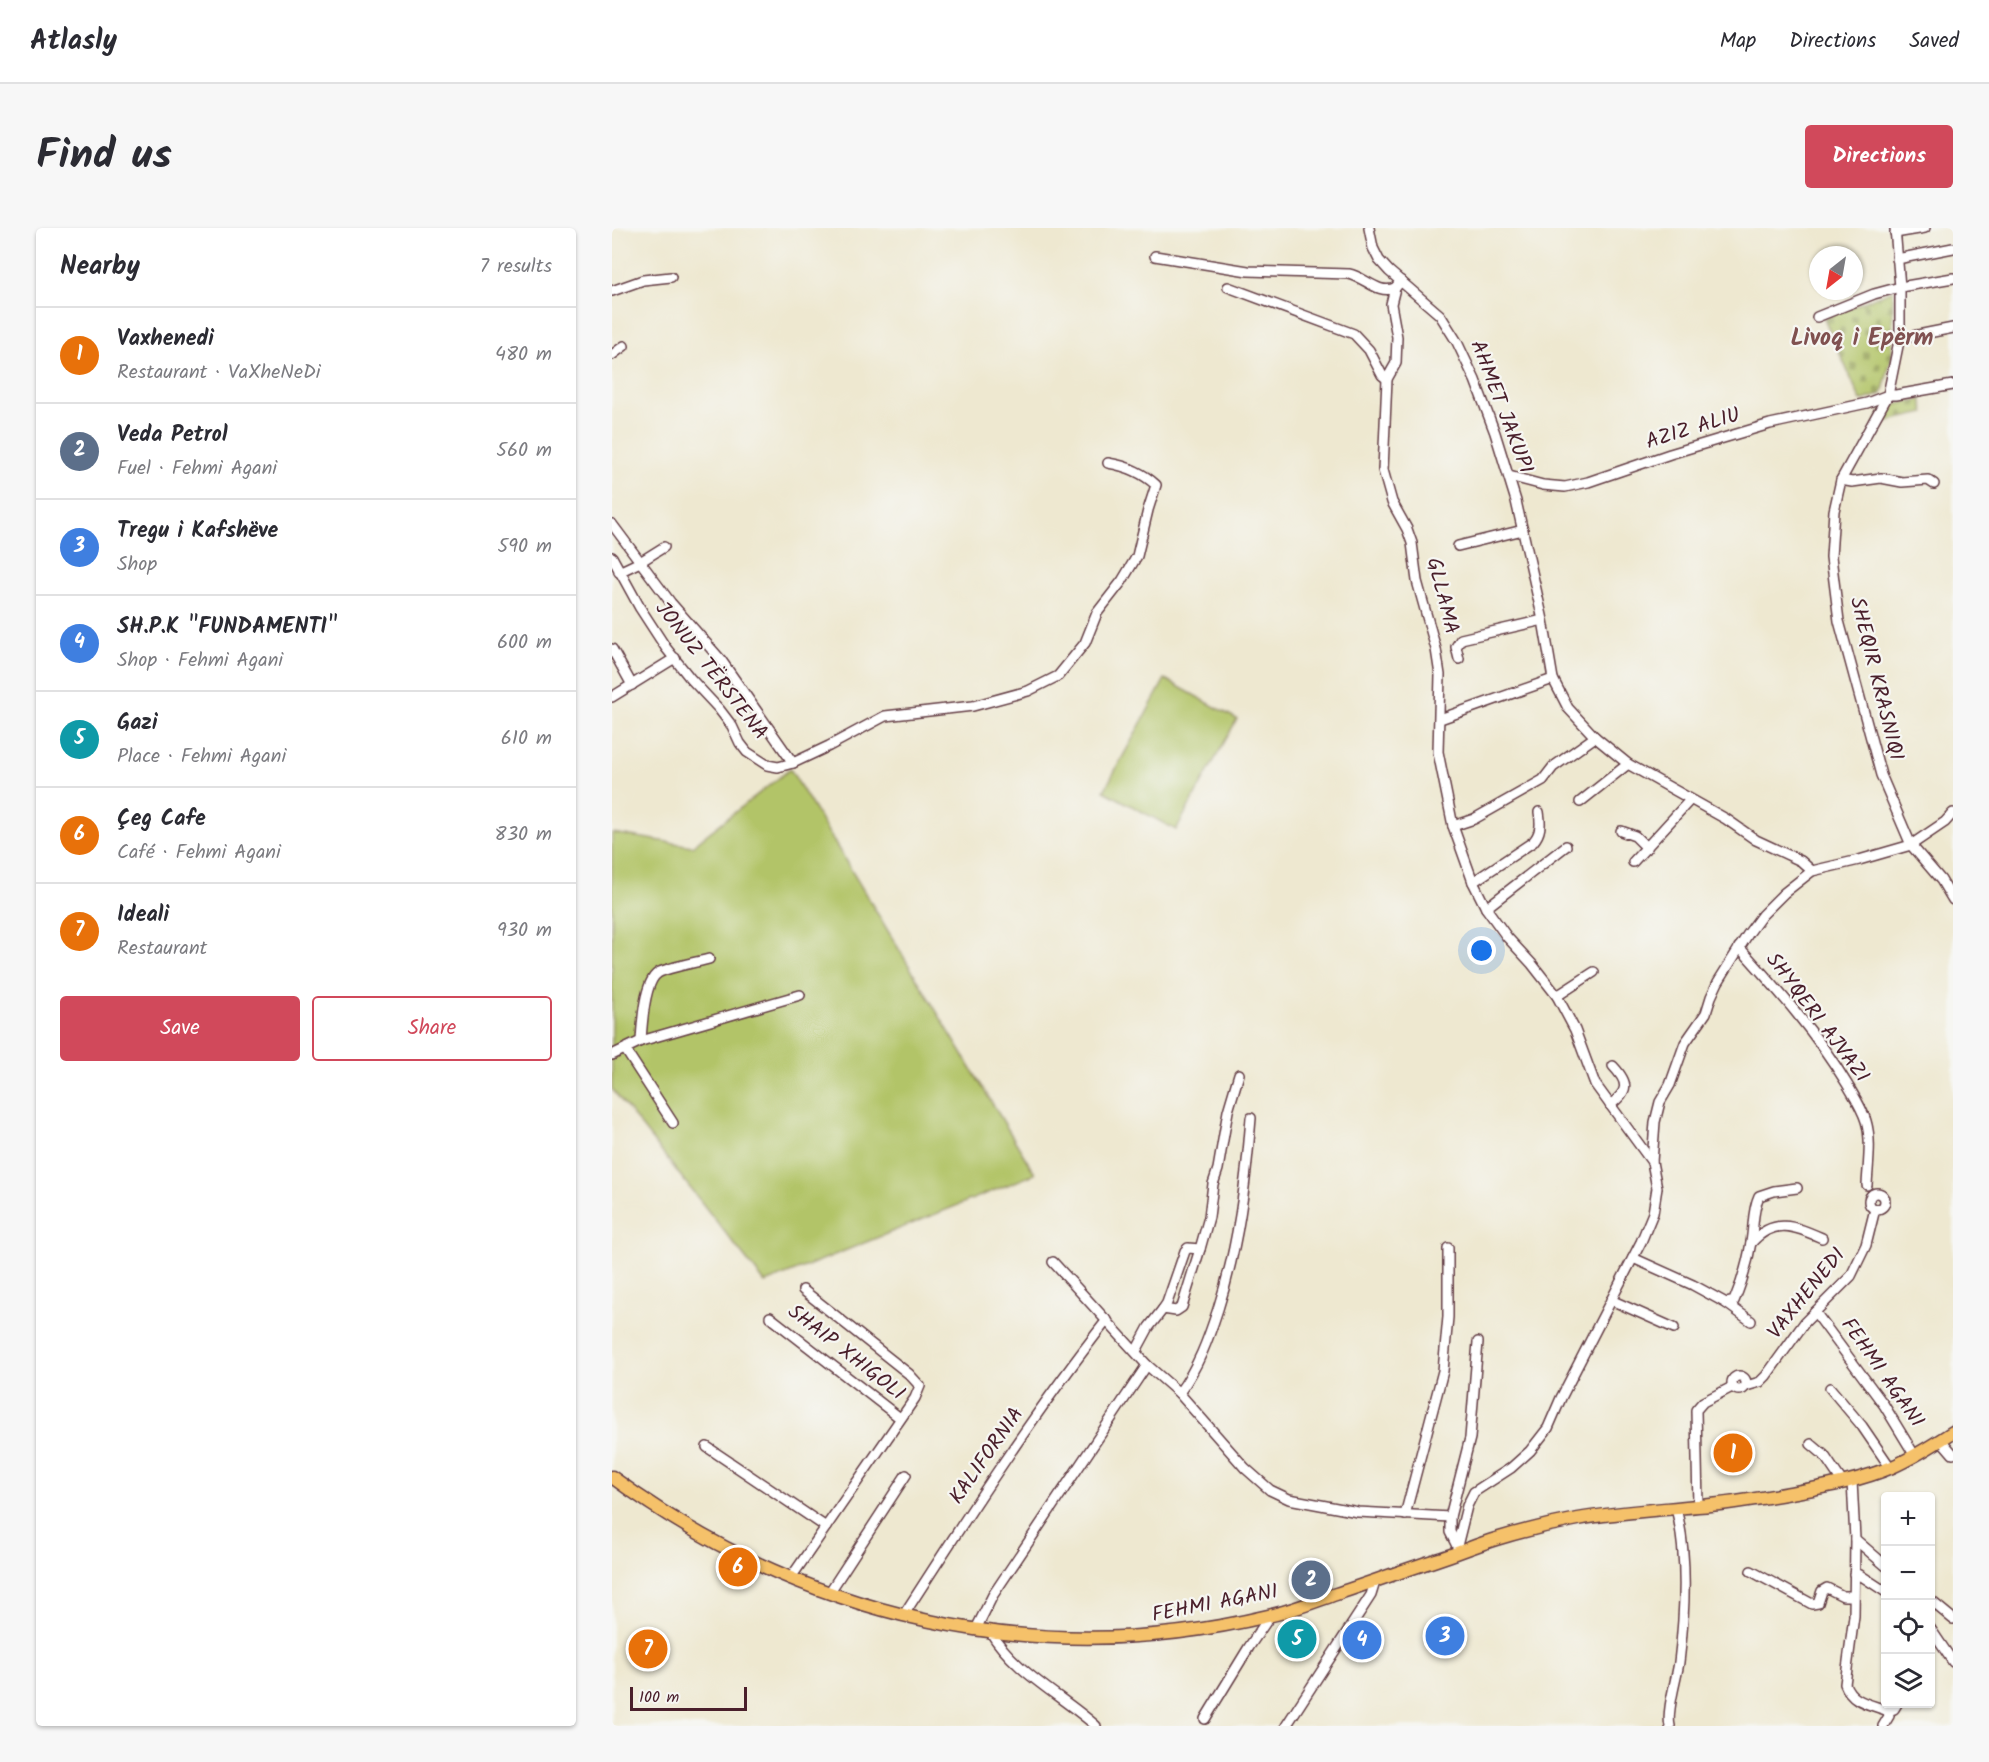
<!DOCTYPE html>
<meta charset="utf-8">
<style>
:root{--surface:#fff;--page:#f7f7f7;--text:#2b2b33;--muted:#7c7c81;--line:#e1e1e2;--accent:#d1495b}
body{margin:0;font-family:Kalam,sans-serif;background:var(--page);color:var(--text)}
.controls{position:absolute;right:18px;bottom:18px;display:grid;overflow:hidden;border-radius:6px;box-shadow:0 2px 4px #0004}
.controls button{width:54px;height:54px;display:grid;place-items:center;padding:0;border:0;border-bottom:2px solid var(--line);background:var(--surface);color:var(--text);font:30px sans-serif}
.compass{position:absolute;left:1197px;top:18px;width:54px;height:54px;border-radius:50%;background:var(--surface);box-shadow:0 2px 4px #0004;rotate:211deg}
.scale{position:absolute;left:18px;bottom:15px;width:117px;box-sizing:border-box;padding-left:6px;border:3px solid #4a1f2b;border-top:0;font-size:16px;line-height:21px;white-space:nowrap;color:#4a1f2b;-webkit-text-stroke:4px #f6f6f2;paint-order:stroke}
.you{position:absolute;left:870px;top:723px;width:21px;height:21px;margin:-15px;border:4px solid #fff;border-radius:50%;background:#1a73e8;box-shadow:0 0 0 9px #1a73e833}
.badge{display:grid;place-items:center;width:39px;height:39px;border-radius:50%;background:var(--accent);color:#fff;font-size:20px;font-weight:700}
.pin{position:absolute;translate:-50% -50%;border:3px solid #fff;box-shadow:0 2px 6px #0006}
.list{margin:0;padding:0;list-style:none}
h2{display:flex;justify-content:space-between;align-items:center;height:78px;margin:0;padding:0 24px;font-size:26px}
h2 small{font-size:20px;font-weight:400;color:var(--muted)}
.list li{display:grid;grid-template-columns:39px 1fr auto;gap:18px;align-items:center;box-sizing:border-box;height:96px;padding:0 24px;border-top:2px solid var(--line)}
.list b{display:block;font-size:22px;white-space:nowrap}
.list p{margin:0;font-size:20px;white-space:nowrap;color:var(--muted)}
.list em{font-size:20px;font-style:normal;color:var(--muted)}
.actions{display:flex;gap:12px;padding:18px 24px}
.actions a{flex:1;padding:14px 0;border:2px solid var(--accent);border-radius:6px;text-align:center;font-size:21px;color:var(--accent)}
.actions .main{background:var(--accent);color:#fff}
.icon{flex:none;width:33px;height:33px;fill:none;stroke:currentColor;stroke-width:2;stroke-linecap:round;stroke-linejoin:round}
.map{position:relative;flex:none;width:1341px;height:1498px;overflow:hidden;border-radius:6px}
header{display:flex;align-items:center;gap:36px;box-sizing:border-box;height:84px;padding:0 30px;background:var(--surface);border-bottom:2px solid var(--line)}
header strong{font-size:28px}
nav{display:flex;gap:33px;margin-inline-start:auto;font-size:21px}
.intro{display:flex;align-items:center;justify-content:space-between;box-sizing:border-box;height:144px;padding:0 36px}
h1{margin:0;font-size:42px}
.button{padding:15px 27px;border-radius:6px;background:var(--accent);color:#fff;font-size:21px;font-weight:700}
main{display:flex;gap:36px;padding:0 36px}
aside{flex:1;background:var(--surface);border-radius:6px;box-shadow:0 2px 4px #0004}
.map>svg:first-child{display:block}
</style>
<header>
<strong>Atlasly</strong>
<nav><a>Map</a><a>Directions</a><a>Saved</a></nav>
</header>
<div class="intro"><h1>Find us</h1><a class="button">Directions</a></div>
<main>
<aside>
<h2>Nearby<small>7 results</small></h2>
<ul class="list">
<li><span class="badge" style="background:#e8710a">1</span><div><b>Vaxhenedi</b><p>Restaurant · VaXheNeDi</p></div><em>480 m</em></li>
<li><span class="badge" style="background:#5c6f8a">2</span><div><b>Veda Petrol</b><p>Fuel · Fehmi Agani</p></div><em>560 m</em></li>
<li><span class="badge" style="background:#3f7fe0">3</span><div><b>Tregu i Kafshëve</b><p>Shop</p></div><em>590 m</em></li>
<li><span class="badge" style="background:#3f7fe0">4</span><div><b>SH.P.K &quot;FUNDAMENTI&quot;</b><p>Shop · Fehmi Agani</p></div><em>600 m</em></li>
<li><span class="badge" style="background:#0f9aa8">5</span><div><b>Gazi</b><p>Place · Fehmi Agani</p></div><em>610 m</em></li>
<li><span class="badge" style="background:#e8710a">6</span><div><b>Çeg Cafe</b><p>Café · Fehmi Agani</p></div><em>830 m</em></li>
<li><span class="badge" style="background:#e8710a">7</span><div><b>Ideali</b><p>Restaurant</p></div><em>930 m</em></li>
</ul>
<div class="actions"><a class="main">Save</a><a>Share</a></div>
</aside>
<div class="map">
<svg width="1341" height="1498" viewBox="0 0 1341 1498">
<defs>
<pattern id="cemetery-stones" width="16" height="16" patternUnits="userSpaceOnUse" patternTransform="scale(1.5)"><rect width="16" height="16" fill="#b2c467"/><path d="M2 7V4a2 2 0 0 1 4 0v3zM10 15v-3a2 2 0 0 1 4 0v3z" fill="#939f55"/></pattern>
</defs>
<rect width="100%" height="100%" fill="#f6f6f2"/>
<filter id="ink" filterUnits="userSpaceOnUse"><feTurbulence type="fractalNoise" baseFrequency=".0167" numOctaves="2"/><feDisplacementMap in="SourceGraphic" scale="12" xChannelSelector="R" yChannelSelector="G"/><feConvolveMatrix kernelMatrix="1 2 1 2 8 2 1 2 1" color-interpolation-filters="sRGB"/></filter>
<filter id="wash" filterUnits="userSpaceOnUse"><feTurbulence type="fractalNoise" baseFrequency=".008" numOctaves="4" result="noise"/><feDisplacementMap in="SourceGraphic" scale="24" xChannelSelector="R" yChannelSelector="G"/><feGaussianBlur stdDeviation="1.35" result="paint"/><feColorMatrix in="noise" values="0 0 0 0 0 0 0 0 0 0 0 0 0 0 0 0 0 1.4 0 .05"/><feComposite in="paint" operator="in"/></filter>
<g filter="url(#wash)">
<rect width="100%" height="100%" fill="#eee8d0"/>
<g fill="#b2c467" stroke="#7e7249" stroke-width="1.5">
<path d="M553,451L625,491L564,602L492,563Z"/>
<path d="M178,541L423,946L153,1055L0,861V605L80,618Z"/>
</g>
<g fill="url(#cemetery-stones)" stroke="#7e7249" stroke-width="1.5">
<path d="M1281,62L1280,128L1270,166L1249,173L1212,90Z"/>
<path d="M1309,171L1313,185L1263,196L1272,179Z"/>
</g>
</g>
<g filter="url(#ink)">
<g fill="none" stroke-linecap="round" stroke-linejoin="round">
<defs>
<g id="minor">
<path d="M757,0L761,20L767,32L777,43L828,87L845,114L863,152L883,205L904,273L931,392L941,451L956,480L983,509L1016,536L1114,591L1144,612L1189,633L1200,643"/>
<path d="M1283,0L1288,59V108L1276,167L1229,252L1222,283L1219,329L1227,393L1269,547L1299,617L1329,652L1341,672"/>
<path d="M1283,5L1313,0"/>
<path d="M543,28L636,43L737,46C753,49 766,67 783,60"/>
<path d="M1285,31L1341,20"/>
<path d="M789,53L783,60L779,76L785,109L784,135L775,151L771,242L780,274L795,301L800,315L805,353L824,421L828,447L826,524L841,598L861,654L874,680L895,709L920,736L945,768L963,802L983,856L1040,934"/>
<path d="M616,59L742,106L757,122L770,147L775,151"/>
<path d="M0,63L31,52L59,49"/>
<path d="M1205,89L1262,66L1288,59L1341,50"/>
<path d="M1288,108L1296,109L1341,100"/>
<path d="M0,127L12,118"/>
<path d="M897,248L931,257L953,259L976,254L1058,226L1158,196L1255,175L1276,167H1284L1341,157"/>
<path d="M1229,252L1240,254L1269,250L1290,254L1316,252L1322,256"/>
<path d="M0,296L59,375L109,432L181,535"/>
<path d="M846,318L911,302"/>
<path d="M0,329L28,380L54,420L78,450L107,481L120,498L128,515L135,524L155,537L166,539L181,535L217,518L273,488L361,478L416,463L446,448L473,415L485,385L510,353L525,328L536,282L544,257C530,244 515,238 496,235"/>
<path d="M7,344L28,334L52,319"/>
<path d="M0,421L20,457"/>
<path d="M847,431L844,419L849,411L931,392"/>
<path d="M0,469L63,430"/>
<path d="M828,491L941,451"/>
<path d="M968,574L1016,536"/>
<path d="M841,598L862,591L931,552L941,539L983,509"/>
<path d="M1009,603L1023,608L1035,620"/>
<path d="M1021,634L1078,572"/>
<path d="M861,654L921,614C929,605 929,596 927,584"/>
<path d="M874,680L954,618"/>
<path d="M1127,719C1166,762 1205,806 1235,856C1242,868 1250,880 1254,893C1260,913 1256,936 1255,957"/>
<path d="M945,768L982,744"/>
<path d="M29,813C30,797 32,754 46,745C54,740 86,734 97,731"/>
<path d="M13,821L61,895"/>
<path d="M0,827L29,813L188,767"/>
<path d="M998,877C1017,863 1017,855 1001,838"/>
<circle cx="1265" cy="973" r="8"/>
<path d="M1139,1015C1162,989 1182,998 1210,1010"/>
<path d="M1021,1030L1081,1057L1114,1075L1122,1073C1130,1054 1136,1034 1139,1014C1142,998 1140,983 1147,968L1162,963L1185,960"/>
<path d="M441,1034L535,1137L567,1165L633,1240L658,1262L677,1271L746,1284L838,1289"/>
<path d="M999,1072L1062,1100"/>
<path d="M1114,1075L1139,1093"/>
<path d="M551,1081L555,1075L573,1023L576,1020L588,1021"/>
<path d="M1203,1084L1272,1177L1303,1228"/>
<path d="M158,1089L288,1190"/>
<path d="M524,1123L537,1099L551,1081L564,1083L570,1079L588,1021L597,989L601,956L606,941L616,883L627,846"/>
<circle cx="1127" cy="1155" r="7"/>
<path d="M1134,1158L1148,1154L1154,1148L1193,1094L1239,1048L1254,1017L1263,981"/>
<path d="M1218,1160L1250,1198L1278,1239"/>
<path d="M567,1165C586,1139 596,1112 606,1081C626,1019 634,955 639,890"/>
<path d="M1329,1212L1341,1226"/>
<path d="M1199,1216L1212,1227L1231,1255"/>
<path d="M95,1219L214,1299"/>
<path d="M1240,1253L1243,1311L1242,1388L1233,1456C1240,1475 1259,1476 1276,1483L1277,1488L1271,1498"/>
<path d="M1086,1278L1084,1182L1091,1174L1120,1159"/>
<path d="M793,1287L831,1143L836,1089V1020"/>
<path d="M1243,1311L1274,1338"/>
<path d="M845,1318L838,1304V1289L858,1210L866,1114"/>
<path d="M846,1325L845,1318L855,1278L862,1264L899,1240L918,1223L936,1200L949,1170L1029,1014L1041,985L1045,960L1040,934L1043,894L1048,874L1058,857L1073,815L1094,785L1099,769L1106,754L1136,706L1150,687L1172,665L1200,643L1247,632L1299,617L1333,594L1341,585"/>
<path d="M1139,1343L1200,1376L1206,1375L1210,1363L1215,1360L1231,1368H1241"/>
<path d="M1242,1346L1248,1347L1274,1364"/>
<path d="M178,1351L303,1170L308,1158L297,1146L191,1062"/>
<path d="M217,1365L294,1247"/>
<path d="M1318,1372L1341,1391"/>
<path d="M291,1388C356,1287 421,1186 495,1092"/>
<path d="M1318,1400L1341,1434"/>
<path d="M364,1401L381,1367L535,1137"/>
<path d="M378,1403C402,1444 449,1467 484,1498"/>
<path d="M1276,1483L1282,1481L1285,1476"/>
<path d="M593,1491L637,1419L658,1388"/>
<path d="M674,1498L759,1367L763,1354"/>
<path d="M1058,1498C1054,1483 1065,1450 1067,1434C1073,1385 1076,1327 1064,1280"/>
</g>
<path id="major" d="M0,1249C191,1389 424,1444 656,1388C679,1383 701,1374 724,1366C757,1355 790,1343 824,1332C844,1326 864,1317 884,1311C910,1303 939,1296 966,1291C1006,1284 1046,1282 1086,1278C1119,1276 1151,1270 1184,1264C1217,1258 1249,1252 1280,1239C1301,1230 1321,1217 1341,1204"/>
</defs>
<use href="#minor" stroke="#633d44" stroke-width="12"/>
<use href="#major" stroke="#633d44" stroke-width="15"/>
<use href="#minor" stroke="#fff" stroke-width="9"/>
<use href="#major" stroke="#f5c16b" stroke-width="12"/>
</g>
</g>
<g text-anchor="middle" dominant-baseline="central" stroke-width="4.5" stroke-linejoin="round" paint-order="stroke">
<g font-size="21" fill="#4a1f2b" stroke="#f6f6f2">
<text transform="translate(889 179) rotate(69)">AHMET JAKUPI</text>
<text transform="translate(1081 201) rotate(-17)">AZIZ ALIU</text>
<text transform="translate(830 368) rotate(76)">GLLAMA</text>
<text transform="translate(99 443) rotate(52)">JONUZ TËRSTENA</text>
<text transform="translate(1264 451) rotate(76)">SHEQIR KRASNIQI</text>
<text transform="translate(1205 790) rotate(53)">SHYQERI AJVAZI</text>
<text transform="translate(1195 1066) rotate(-51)">VAXHENEDI</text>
<text transform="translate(234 1125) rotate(38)">SHAIP XHIGOLI</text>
<text transform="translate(1270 1145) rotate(55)">FEHMI AGANI</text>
<text transform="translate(375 1228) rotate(-55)">KALIFORNIA</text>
<text transform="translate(603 1376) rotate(-11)">FEHMI AGANI</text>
</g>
<g font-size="24" font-weight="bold" fill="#805150" stroke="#f6f6f2">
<text x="1250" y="110">Livoq i Epërm</text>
</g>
</g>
</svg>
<div class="controls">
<button>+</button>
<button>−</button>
<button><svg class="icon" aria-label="locate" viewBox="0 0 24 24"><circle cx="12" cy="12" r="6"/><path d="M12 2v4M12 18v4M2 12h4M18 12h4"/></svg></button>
<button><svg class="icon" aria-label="layers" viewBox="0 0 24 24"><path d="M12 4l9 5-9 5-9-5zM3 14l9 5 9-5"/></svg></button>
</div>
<svg class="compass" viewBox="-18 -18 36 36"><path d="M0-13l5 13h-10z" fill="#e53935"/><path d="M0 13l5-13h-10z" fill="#7c7c81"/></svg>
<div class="scale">100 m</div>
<div class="you"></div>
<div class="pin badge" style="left:1121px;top:1225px;background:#e8710a">1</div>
<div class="pin badge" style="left:699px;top:1352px;background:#5c6f8a">2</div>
<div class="pin badge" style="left:833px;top:1408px;background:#3f7fe0">3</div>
<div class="pin badge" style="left:750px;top:1412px;background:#3f7fe0">4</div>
<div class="pin badge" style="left:685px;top:1411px;background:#0f9aa8">5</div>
<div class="pin badge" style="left:126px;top:1339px;background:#e8710a">6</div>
<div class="pin badge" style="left:36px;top:1421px;background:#e8710a">7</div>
</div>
</main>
